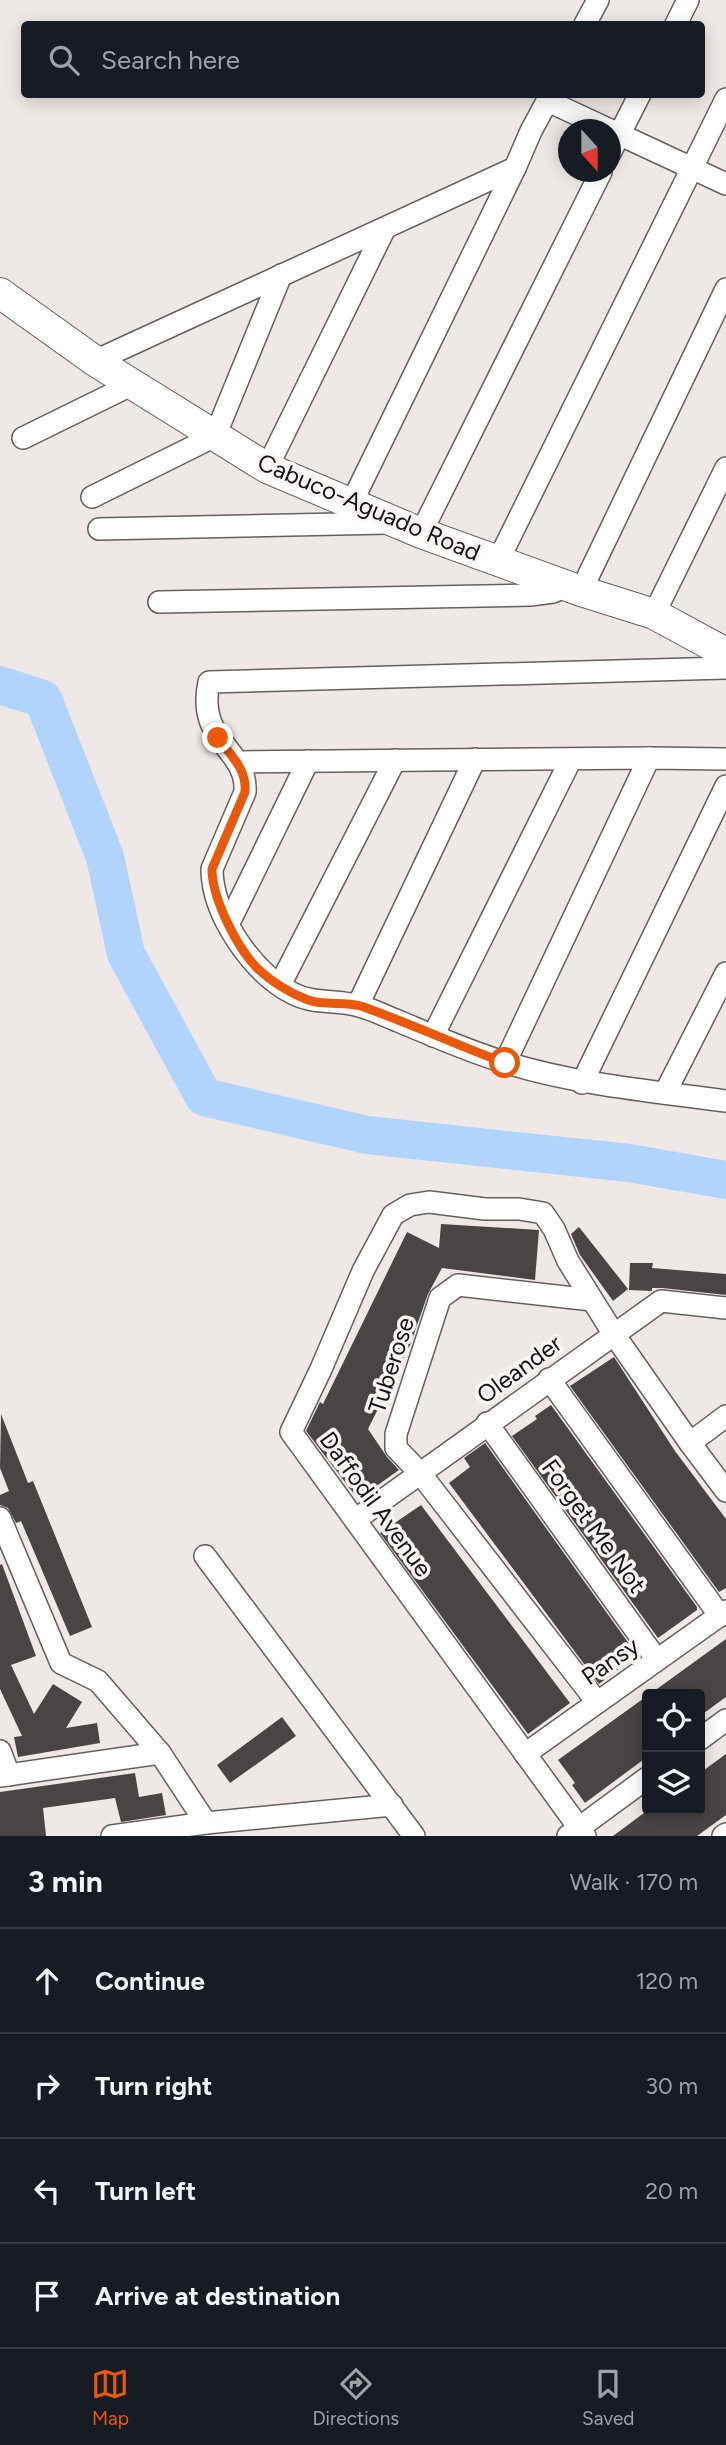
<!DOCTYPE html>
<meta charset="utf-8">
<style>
:root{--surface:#171b24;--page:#20242c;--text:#f1f3f6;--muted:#9ea1a6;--line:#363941;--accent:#ea580c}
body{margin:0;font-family:Figtree,sans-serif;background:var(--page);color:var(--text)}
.controls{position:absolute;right:21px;bottom:21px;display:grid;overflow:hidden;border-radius:7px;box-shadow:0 4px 18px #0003}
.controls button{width:63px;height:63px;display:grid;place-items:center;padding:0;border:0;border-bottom:2px solid var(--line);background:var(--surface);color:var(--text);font:35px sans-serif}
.compass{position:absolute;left:558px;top:119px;width:63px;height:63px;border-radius:50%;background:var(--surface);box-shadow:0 4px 18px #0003;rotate:159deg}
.stop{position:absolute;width:21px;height:21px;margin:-16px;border:5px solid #ea580c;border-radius:50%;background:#fff}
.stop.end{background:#ea580c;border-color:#fff;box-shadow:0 2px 7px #0008}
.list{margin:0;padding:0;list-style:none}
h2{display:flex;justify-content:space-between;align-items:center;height:91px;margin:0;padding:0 28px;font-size:30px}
h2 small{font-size:23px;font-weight:400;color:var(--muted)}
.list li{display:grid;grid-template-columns:46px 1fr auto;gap:21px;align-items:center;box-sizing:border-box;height:105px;padding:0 28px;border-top:2px solid var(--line)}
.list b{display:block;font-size:26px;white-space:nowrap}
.list em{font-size:23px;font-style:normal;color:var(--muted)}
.icon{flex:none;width:38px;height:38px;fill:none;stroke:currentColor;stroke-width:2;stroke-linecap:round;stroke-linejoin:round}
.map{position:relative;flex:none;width:726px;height:1836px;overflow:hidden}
.search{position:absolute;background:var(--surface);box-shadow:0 4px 18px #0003;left:21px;right:21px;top:21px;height:77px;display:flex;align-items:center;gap:18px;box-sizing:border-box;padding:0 24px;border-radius:7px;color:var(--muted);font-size:26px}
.sheet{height:511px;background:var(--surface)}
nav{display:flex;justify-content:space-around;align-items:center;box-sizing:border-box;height:98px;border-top:2px solid var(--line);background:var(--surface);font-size:19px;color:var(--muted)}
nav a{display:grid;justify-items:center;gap:4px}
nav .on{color:var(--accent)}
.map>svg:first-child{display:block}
</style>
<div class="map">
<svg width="726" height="1836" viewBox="0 0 726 1836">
<rect width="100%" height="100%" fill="#eee9e7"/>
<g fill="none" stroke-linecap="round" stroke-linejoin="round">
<path stroke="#b0d4fe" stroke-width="38" d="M0,685L43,699L105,857L126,954L204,1097L367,1135L629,1163L726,1180"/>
</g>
<g fill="#494544">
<path d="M441,1224L539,1230L535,1280L442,1268L428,1294L410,1345L368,1429L387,1457L399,1470L358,1499L306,1431L320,1402L323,1404L407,1232L439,1248Z"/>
<path d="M579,1227L628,1289L613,1301L580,1255L571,1234Z"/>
<path d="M630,1263H653L652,1268L726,1274V1295L662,1288H652V1291L629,1290Z"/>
<path d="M614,1357L675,1451L726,1519V1588L719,1592L570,1386Z"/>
<path d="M551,1405L697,1607V1610L658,1638L512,1436L537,1419L535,1416Z"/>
<path d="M1,1414L28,1483L33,1481L92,1627L70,1636L21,1521L16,1523L8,1508L0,1505V1495L9,1491L0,1468Z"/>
<path d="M485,1443L637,1655L599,1684L449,1483L470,1467L464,1458Z"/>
<path d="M421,1505L570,1703L528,1734L380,1533Z"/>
<path d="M2,1564L36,1656L11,1665L34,1714L53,1684L82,1702L66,1728L97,1723L100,1743L18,1757L14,1737L22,1736L0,1689V1565Z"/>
<path d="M726,1639V1697L704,1713L700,1707V1694H650Z"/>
<path d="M647,1696V1757L585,1803L572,1785L575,1783L558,1760Z"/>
<path d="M282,1717L296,1736L230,1783L217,1765Z"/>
<path d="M726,1754V1815L697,1836H613L648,1810H700V1773Z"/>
<path d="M135,1773L139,1797L162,1793L166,1815L121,1822L115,1798L43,1808L46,1836H0V1792Z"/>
</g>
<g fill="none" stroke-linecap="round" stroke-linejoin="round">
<defs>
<g id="street">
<path d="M585,24L598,0"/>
<path d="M676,24L688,0"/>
<path d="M548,101L610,130"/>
<path d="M610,130L726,184"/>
<path d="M610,153L640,94"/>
<path d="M95,361L515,168L531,131L551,94"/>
<path d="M23,438L133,384"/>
<path d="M267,468L385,228"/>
<path d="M92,497L215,436L281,275"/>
<path d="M352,502L515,168"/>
<path d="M99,529L387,523"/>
<path d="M421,533L601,172"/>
<path d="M498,561L726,99"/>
<path d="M581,591L726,289"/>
<path d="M159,602L530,595L553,592L569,585"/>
<path d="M654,614L726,468"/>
<path d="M726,668L209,682C196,743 248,748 245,792L212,869C212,914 252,972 292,993C314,1005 336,999 359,1006C372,1009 385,1016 398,1021C434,1036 470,1052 507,1063C579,1085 652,1091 726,1101"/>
<path d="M237,762L649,758L726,759"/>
<path d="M229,923L308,761"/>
<path d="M280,985L395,760"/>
<path d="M358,1005L475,759"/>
<path d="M433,1036L571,759"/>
<path d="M505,1063L649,758"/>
<path d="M582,1083L726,786"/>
<path d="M665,1093L726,973"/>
<path d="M592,1300L458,1285L440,1298L396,1434V1448L420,1473L597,1702"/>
<path d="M549,1379L720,1616"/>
<path d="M487,1423L657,1660"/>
<path d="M690,1443L726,1416"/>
<path d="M0,1518L61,1663L98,1681L160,1753L206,1823"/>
<path d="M355,1520L661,1301L726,1308"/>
<path d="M205,1556L414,1836"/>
<path d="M700,1739L726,1720"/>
<path d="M0,1751L9,1775"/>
<path d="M525,1754L726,1611"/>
<path d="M0,1776L160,1753"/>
<path d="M112,1836L206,1823L392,1805"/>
<path d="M568,1836L647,1778"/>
<path d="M585,1836L291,1432L321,1369L363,1271L393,1215L410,1205L429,1202L485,1209H519L543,1213L554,1229L568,1261L613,1333L690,1443L726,1491"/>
<path d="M723,1836L726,1834"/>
</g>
<path id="secondary" d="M0,293L95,361L267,468L421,533L581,591L654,614L726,653"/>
</defs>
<use href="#street" stroke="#64605f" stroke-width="24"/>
<use href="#secondary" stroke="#64605f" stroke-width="32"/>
<use href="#street" stroke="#fff" stroke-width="21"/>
<use href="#secondary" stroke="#fff" stroke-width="30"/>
</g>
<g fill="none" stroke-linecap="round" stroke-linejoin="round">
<path stroke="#ea580c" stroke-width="9" d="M218,738C231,756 247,769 245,792L212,869C212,898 237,948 258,969C272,982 290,993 308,1000C324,1006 344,1001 361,1006C409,1023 457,1045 505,1063"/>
</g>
<g text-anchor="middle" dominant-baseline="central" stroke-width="7" stroke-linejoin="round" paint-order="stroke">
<g font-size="24" fill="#141212" stroke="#fbf6f4">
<text transform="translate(369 507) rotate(23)">Cabuco-Aguado Road</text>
<text transform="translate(391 1365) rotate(-72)">Tuberose</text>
<text transform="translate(519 1369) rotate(-36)">Oleander</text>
<text transform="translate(376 1504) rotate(54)">Daffodil Avenue</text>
<text transform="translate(594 1526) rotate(54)">Forget Me Not</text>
<text transform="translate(610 1661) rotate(-35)">Pansy</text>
</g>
</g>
</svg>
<div class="controls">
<button><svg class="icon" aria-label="locate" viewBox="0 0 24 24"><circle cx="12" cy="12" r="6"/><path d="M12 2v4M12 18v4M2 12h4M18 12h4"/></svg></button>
<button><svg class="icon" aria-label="layers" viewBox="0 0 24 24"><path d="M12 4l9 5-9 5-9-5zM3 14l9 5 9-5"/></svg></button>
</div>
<svg class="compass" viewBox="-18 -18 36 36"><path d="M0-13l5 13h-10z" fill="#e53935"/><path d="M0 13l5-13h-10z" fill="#9ea1a6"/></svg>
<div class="stop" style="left:505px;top:1063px"></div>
<div class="stop end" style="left:218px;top:738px"></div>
<div class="search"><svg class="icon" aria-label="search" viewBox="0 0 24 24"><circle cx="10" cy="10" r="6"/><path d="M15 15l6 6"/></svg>Search here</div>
</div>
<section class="sheet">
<h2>3 min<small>Walk · 170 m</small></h2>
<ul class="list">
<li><svg class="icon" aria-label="ahead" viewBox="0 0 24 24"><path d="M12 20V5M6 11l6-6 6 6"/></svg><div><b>Continue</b></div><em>120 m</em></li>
<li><svg class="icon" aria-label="right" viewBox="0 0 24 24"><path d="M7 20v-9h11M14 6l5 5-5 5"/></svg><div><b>Turn right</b></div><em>30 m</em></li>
<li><svg class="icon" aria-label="left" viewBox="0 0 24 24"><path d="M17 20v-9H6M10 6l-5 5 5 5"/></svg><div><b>Turn left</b></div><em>20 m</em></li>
<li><svg class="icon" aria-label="arrive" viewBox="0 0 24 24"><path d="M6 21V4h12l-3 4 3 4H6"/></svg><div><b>Arrive at destination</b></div></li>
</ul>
</section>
<nav>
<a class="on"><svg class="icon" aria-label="map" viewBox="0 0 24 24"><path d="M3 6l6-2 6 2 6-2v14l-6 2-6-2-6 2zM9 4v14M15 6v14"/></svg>Map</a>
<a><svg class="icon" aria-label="directions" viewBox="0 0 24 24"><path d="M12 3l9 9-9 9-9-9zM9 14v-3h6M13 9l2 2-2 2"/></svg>Directions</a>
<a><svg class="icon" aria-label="saved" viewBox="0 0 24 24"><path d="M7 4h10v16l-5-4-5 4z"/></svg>Saved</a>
</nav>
